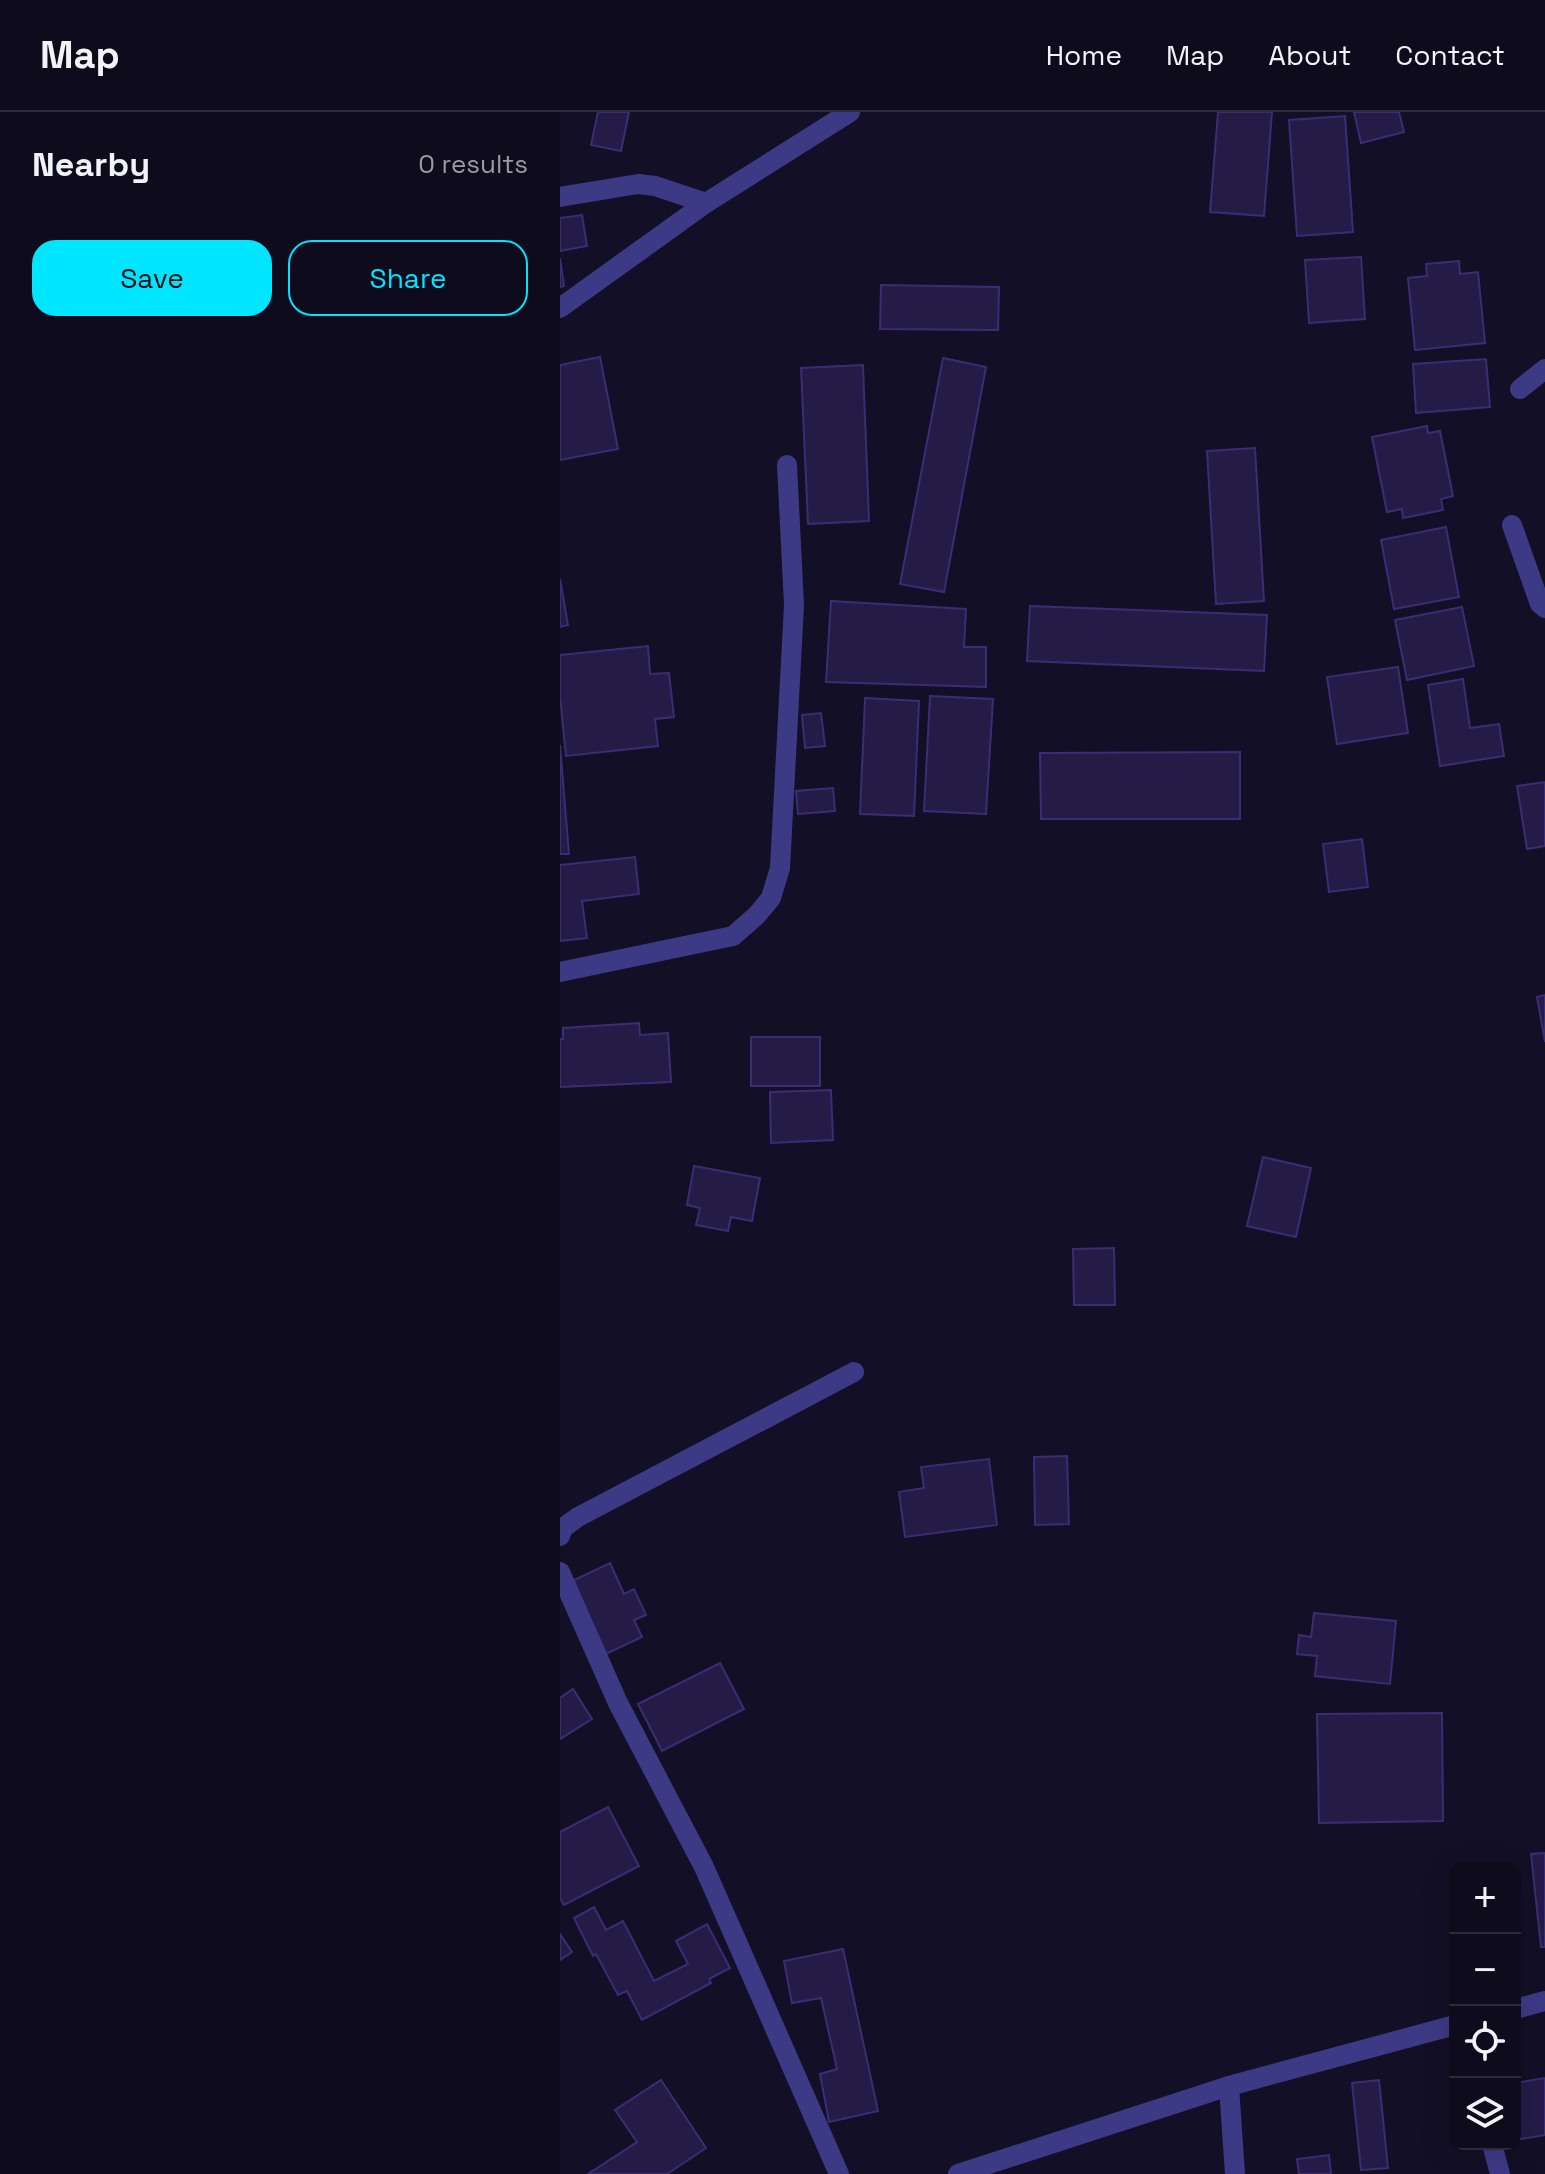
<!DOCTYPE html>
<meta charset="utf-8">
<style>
:root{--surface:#0e0b1c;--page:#171425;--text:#f1f3f6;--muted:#9b9ba3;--line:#2e2b3b;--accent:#00e5ff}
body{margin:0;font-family:"Space Grotesk",sans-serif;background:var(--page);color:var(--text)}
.controls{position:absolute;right:24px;bottom:24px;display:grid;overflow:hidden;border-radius:16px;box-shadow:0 8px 32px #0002}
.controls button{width:72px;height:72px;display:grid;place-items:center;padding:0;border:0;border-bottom:2px solid var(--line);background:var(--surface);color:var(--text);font:40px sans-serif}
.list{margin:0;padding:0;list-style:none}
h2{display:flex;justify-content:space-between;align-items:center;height:104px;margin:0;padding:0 32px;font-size:34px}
h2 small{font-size:26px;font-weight:400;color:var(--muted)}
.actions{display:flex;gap:16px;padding:24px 32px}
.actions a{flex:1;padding:18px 0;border:2px solid var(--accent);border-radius:24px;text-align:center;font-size:28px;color:var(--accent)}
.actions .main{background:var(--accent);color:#111}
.icon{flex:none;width:44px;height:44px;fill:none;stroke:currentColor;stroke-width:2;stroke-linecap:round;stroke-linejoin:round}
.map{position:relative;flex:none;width:985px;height:2062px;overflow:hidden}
header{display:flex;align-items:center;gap:48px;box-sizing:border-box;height:112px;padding:0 40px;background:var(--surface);border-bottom:2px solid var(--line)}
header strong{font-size:38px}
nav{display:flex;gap:44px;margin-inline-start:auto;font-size:28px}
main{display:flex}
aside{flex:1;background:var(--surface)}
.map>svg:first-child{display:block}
</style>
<header>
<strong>Map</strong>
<nav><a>Home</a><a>Map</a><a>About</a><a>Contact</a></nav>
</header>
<main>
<aside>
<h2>Nearby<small>0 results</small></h2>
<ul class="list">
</ul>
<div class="actions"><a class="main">Save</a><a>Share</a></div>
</aside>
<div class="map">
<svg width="985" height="2062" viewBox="0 0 985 2062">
<rect width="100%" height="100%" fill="#130f26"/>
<g fill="#241b47" stroke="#3b2d73" stroke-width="2">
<path d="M38,0H69L61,39L31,33Z"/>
<path d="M658,0H712L704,104L650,100Z"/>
<path d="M794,0H839L844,20L801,31Z"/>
<path d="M785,4L793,120L737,124L729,8Z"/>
<path d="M22,103L27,134L0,139V106Z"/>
<path d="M801,145L805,207L749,211L745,148Z"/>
<path d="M0,146L4,174L0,175Z"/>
<path d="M899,149L900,162L918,160L925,231L855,238L848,166L867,164L866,152Z"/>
<path d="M321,173L439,175L438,218L320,217Z"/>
<path d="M40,245L58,337L0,348V253Z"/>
<path d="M383,246L426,255L384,480L340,472Z"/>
<path d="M926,247L930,295L856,301L853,252Z"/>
<path d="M303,253L309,409L248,412L241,256Z"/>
<path d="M867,314L868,321L880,319L893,384L881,387L883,398L843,406L842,397L827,400L812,325Z"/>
<path d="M695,336L704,489L656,492L647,339Z"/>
<path d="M886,415L899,485L834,497L821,428Z"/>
<path d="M0,467L8,513L0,515Z"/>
<path d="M271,489L406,497L404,535H426V575L266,570Z"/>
<path d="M470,494L707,503L704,559L467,549Z"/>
<path d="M902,495L914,554L847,568L835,508Z"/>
<path d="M88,534L90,562L109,561L114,605L95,607L98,634L6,644L0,584V543Z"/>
<path d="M838,555L848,621L777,632L767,565Z"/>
<path d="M903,567L910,616L939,612L944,644L880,654L868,573Z"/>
<path d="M370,584L433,587L426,702L364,699Z"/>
<path d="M305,586L359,589L354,704L300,702Z"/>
<path d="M261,601L265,634L245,636L242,603Z"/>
<path d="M0,633L9,742H0Z"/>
<path d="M680,640V707H481L480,641Z"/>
<path d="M985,670V734L967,737L957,674Z"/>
<path d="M273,676L275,699L238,702L236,679Z"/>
<path d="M802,727L808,775L769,780L763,732Z"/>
<path d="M75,745L79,782L22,789L27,826L0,829V753Z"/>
<path d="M985,883V930L977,885Z"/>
<path d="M79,911L80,923L108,921L111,970L0,975V927H3V916Z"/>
<rect x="191" y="925" width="69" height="49"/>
<path d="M271,978L273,1028L211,1031L210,980Z"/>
<path d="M703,1045L751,1056L736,1125L687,1114Z"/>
<path d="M134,1054L200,1066L192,1109L171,1105L168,1119L136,1113L140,1096L127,1093Z"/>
<path d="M554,1136L555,1193H514L513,1137Z"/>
<path d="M507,1344L509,1412L475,1413L474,1345Z"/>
<path d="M429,1347L437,1413L345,1425L339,1380L364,1376L361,1355Z"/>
<path d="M50,1451L64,1482L74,1477L86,1503L74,1508L82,1525L46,1542L12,1469Z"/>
<path d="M754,1501L836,1509L830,1572L755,1564L757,1544L737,1542L739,1523L751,1525Z"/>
<path d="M160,1551L184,1597L102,1639L78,1592Z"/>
<path d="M13,1577L32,1607L0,1627V1586Z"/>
<path d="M882,1601L883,1709L759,1711L757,1602Z"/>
<path d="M48,1695L79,1754L4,1793L0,1786V1720Z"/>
<path d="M985,1741V1835H981L971,1742Z"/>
<path d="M34,1795L46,1818L63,1809L94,1869L128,1852L116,1829L147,1812L170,1856L149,1867L151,1871L82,1908L67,1879L58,1883L36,1842L33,1844L14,1806Z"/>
<path d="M0,1822L12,1840L0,1848Z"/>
<path d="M283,1837L318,1999L269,2010L260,1962L277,1957L261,1886L232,1891L224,1849Z"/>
<path d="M985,1966V2023L955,2028V1971Z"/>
<path d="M101,1968L146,2036L107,2062H28L77,2030L55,1998Z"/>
<path d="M819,1968L828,2056L801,2058L792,1971Z"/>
<path d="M769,2043L771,2062H739L737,2047Z"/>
</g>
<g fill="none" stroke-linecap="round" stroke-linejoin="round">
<g stroke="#3d3a85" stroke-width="20">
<path d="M0,85L78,72L95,74L146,91"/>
<path d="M0,196L146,91L290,0"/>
<path d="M960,277L985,257"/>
<path d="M952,413L980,492L985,496"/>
<path d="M0,860L173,824L197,803L211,786L220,756L234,493L227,353"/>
<path d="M0,1424L3,1416L18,1405L294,1260"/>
<path d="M0,1460L58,1591L144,1755L279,2062"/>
<path d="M955,1897L985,1889"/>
<path d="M669,1974L675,2062"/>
<path d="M932,2032L940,2062"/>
<path d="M398,2062L669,1974L895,1913"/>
</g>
</g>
</svg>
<div class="controls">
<button>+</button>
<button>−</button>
<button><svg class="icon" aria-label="locate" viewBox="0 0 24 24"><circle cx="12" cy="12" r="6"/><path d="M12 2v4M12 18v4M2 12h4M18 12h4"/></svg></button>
<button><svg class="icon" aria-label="layers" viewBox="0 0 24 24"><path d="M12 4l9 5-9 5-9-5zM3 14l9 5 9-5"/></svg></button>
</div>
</div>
</main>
